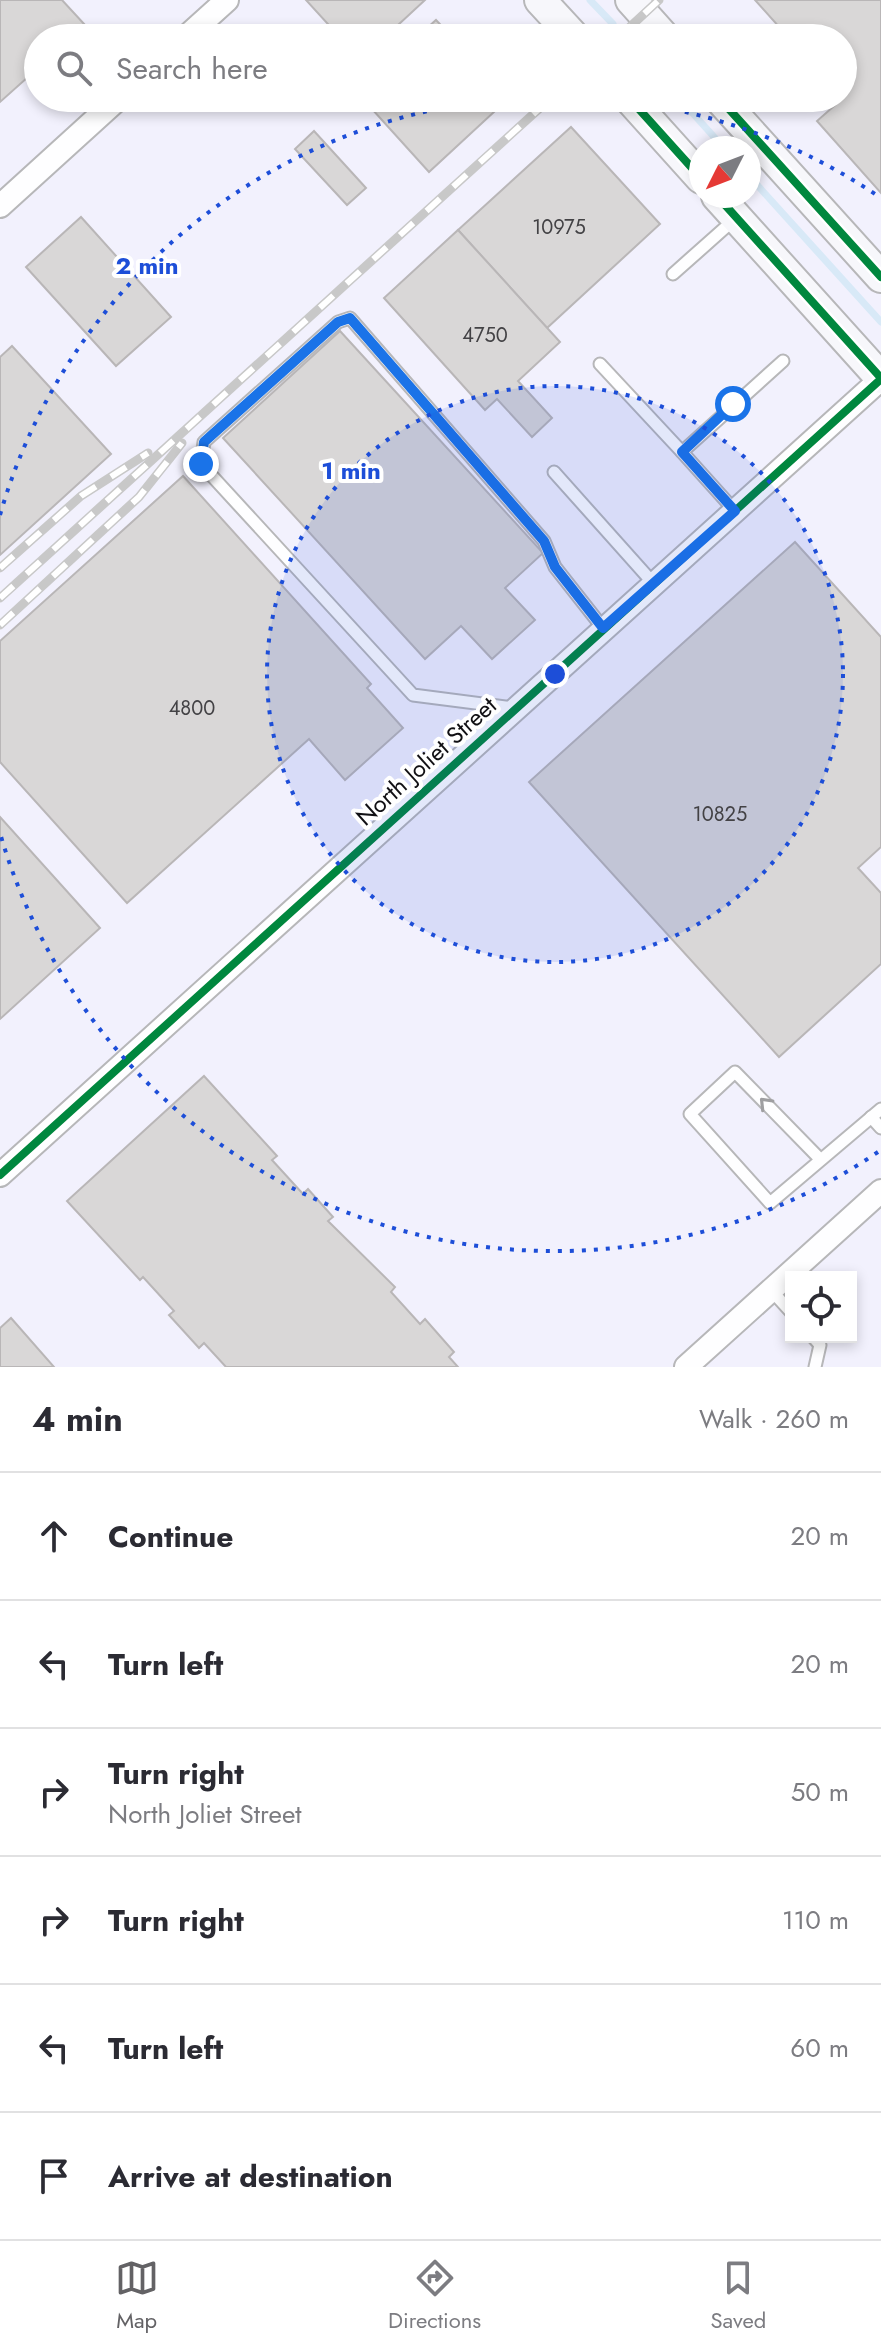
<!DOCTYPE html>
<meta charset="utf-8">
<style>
:root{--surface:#fff;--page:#f7f7f7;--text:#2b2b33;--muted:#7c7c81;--line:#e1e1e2;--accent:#636265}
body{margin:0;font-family:Jost,sans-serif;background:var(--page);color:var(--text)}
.controls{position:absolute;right:24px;bottom:24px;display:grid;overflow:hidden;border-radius:0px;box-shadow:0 4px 12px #0003}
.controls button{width:72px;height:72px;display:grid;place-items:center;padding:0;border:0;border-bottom:2px solid var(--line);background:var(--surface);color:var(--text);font:40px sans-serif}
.compass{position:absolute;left:689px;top:136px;width:72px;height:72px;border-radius:50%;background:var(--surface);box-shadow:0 4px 12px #0003;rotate:228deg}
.stop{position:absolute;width:24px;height:24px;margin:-18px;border:6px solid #1a73e8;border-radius:50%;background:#fff}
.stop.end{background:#1a73e8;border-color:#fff;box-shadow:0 2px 8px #0008}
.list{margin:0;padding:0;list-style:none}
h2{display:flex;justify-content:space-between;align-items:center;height:104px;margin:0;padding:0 32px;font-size:34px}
h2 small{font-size:26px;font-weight:400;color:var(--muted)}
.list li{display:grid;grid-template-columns:52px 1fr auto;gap:24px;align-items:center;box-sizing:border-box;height:128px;padding:0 32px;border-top:2px solid var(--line)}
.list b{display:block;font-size:30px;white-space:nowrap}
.list p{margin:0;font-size:26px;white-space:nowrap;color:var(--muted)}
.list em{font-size:26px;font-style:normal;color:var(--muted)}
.icon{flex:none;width:44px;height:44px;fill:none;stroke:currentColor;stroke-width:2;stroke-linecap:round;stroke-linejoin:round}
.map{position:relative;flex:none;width:881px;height:1367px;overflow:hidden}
.search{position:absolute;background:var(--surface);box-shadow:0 4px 12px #0003;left:24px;right:24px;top:24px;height:88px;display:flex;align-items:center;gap:20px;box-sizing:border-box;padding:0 28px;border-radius:44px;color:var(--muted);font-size:30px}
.sheet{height:872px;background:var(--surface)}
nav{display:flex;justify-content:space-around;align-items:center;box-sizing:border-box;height:112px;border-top:2px solid var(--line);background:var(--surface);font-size:22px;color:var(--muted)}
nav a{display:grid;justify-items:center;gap:4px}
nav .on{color:var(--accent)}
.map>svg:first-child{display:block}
</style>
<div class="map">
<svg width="881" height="1367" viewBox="0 0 881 1367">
<rect width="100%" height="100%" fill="#fafafc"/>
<path fill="#f2f1fd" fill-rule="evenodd" d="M0,0H881V1367H0ZM38,38H843V98H38ZM701,148H749V196H701ZM791,1277H851V1337H791Z"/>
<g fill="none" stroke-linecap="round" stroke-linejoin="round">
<g stroke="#d8e9f7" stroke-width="7">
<path d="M590,0L613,24"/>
<path d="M679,98L724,148"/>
<path d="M749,176L881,322"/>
</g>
</g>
<g fill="#d9d7d7" stroke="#b9b6b7" stroke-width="2">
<path d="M0,0H62L85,25L70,38H38V68L0,102Z"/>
<path d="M306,0H425L384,38H349L341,29L337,34Z"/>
<path d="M755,0H881V193L817,121L843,98V38H789Z"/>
<path d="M436,20L453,38H416Z"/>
<path d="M362,98H507L508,99L429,172Z"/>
<path d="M571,127L660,224L547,328L458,230Z"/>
<path d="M314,131L366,188L347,205L295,149Z"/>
<path d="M81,217L171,317L116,366L26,267Z"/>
<path d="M458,230L560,342L518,381L552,418L532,437L497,399L485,410L384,298Z"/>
<path d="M340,331L543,553L505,588L535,620L492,659L461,626L425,659L223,438Z"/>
<path d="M12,346L111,454L0,555V357Z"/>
<path d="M183,476L371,684L367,688L403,728L345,780L309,739L127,903L0,762V641Z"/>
<path d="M795,542L881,637V847L858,868L881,893V964L779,1057L529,782Z"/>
<path d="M0,817L100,928L0,1019Z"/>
<path d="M204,1076L277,1156L272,1160L303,1194L308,1189L333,1217L328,1221L395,1287L391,1292L420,1324L425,1319L454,1352L449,1357L458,1367H226L204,1343L199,1348L169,1315L174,1311L143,1277L140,1280L67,1201Z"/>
<path d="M11,1318L54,1367H0V1328Z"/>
</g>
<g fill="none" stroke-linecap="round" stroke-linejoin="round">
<defs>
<g id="service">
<path d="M673,274L736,218"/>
<path d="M600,364L682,452"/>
<path d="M554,472L654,584"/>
<path d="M735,511L682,452L783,361"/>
<path d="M514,708L413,695L201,464L204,442L338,322L350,318L544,541L555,567L603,628"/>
<path d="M871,1117L881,1128"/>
<path d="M820,1159L735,1072L690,1114L770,1203L881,1109"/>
<path d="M771,1290L791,1312"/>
<path d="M813,1337L820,1345L815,1367"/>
</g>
<g id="minor">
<path d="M185,38L227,0"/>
<path d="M0,206L119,98"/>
<path d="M0,1175L881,379"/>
<path d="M686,1367L881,1191"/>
</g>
<g id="secondary">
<path d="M540,0L575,38"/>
<path d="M631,0L665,38"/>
<path d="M629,98L701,178"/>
<path d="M719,98L881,277"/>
<path d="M717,196L881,378"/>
</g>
</defs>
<use href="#service" stroke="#b7b7b9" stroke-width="15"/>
<use href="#minor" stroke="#b7b7b9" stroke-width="26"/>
<use href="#secondary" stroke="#b7b7b9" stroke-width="34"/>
<use href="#service" stroke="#fefeff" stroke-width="11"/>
<use href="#minor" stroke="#fefeff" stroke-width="22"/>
<use href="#secondary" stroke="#f7f7fb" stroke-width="30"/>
<defs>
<g id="rail">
<path d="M618,38L659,0"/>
<path d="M0,568L81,496L148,453"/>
<path d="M0,598L551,98"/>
<path d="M0,625L139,497L182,443"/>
</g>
</defs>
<use href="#rail" stroke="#c8c8c8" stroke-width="9"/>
<use href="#rail" stroke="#fff" stroke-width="6" stroke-dasharray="18" stroke-linecap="butt"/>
<defs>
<g id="cycleway">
<path d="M629,98L701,178"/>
<path d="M719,98L881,277"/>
<path d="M717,196L881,378"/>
<path d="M0,1175L881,379"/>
</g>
</defs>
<use href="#cycleway" stroke="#fff" stroke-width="13"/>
<use href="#cycleway" stroke="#00873e" stroke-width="8"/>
</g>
<defs><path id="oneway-chevron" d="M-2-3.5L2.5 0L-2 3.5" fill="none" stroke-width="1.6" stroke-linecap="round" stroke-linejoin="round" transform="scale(2)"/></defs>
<use stroke="#9f9fa1" href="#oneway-chevron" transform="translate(765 1103) rotate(-134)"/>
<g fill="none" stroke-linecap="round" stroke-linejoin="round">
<path stroke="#1a73e8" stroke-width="10" d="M201,464L204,442L338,322L350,318L544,541L555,567L603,628L735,511L682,452L733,404"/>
</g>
<circle cx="555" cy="674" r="288" fill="#1d4ed8" fill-opacity=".12"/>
<g fill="none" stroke="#1d4ed8" stroke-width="4" stroke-dasharray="4 8">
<circle cx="555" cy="674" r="288"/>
<path d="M878 1152A577 577 0 0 1 0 833M0 515A577 577 0 0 1 520 98M590 98A577 577 0 0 1 878 196"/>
</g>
<g text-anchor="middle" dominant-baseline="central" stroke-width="8" stroke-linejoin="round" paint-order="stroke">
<g font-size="20" fill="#434245">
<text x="559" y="227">10975</text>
<text x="485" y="335">4750</text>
<text x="192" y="708">4800</text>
<text x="720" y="814">10825</text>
</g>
<g font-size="24" fill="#111014" stroke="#fff">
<text transform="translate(426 761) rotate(-42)">North Joliet Street</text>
</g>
</g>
<circle cx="555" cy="674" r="12" fill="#1d4ed8" stroke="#fff" stroke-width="4"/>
<g font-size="24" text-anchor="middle" font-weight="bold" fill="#1d4ed8" stroke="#fff" stroke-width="8" stroke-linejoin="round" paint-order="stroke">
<text x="147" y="274">2 min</text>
<text x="351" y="479">1 min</text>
</g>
</svg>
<div class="controls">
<button><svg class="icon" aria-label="locate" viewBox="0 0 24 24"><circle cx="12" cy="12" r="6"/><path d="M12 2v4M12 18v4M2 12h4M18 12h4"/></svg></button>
</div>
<svg class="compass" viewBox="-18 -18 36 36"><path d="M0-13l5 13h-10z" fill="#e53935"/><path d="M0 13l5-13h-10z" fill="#7c7c81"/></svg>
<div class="stop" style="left:733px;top:404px"></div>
<div class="stop end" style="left:201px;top:464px"></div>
<div class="search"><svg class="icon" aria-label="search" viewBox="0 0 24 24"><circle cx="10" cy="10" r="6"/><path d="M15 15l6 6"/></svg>Search here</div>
</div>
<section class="sheet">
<h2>4 min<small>Walk · 260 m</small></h2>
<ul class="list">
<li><svg class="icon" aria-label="ahead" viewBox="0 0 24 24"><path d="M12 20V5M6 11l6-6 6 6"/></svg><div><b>Continue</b></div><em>20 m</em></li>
<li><svg class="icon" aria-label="left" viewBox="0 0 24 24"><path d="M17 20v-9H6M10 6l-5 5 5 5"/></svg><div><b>Turn left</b></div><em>20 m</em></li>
<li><svg class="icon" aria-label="right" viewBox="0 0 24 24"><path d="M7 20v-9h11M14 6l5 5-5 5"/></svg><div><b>Turn right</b><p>North Joliet Street</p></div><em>50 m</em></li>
<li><svg class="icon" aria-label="right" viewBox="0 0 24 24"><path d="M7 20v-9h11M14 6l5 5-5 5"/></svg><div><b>Turn right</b></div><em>110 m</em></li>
<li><svg class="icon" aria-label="left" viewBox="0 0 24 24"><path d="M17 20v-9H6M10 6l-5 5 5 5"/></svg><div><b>Turn left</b></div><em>60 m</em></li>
<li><svg class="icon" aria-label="arrive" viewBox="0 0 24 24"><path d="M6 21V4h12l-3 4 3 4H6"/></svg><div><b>Arrive at destination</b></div></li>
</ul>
</section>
<nav>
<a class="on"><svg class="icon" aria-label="map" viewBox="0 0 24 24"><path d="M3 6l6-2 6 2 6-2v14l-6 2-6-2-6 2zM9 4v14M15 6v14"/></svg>Map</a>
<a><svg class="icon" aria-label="directions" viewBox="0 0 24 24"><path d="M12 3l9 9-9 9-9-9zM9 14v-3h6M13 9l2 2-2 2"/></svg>Directions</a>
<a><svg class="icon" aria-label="saved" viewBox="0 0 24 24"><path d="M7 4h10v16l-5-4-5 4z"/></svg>Saved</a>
</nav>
